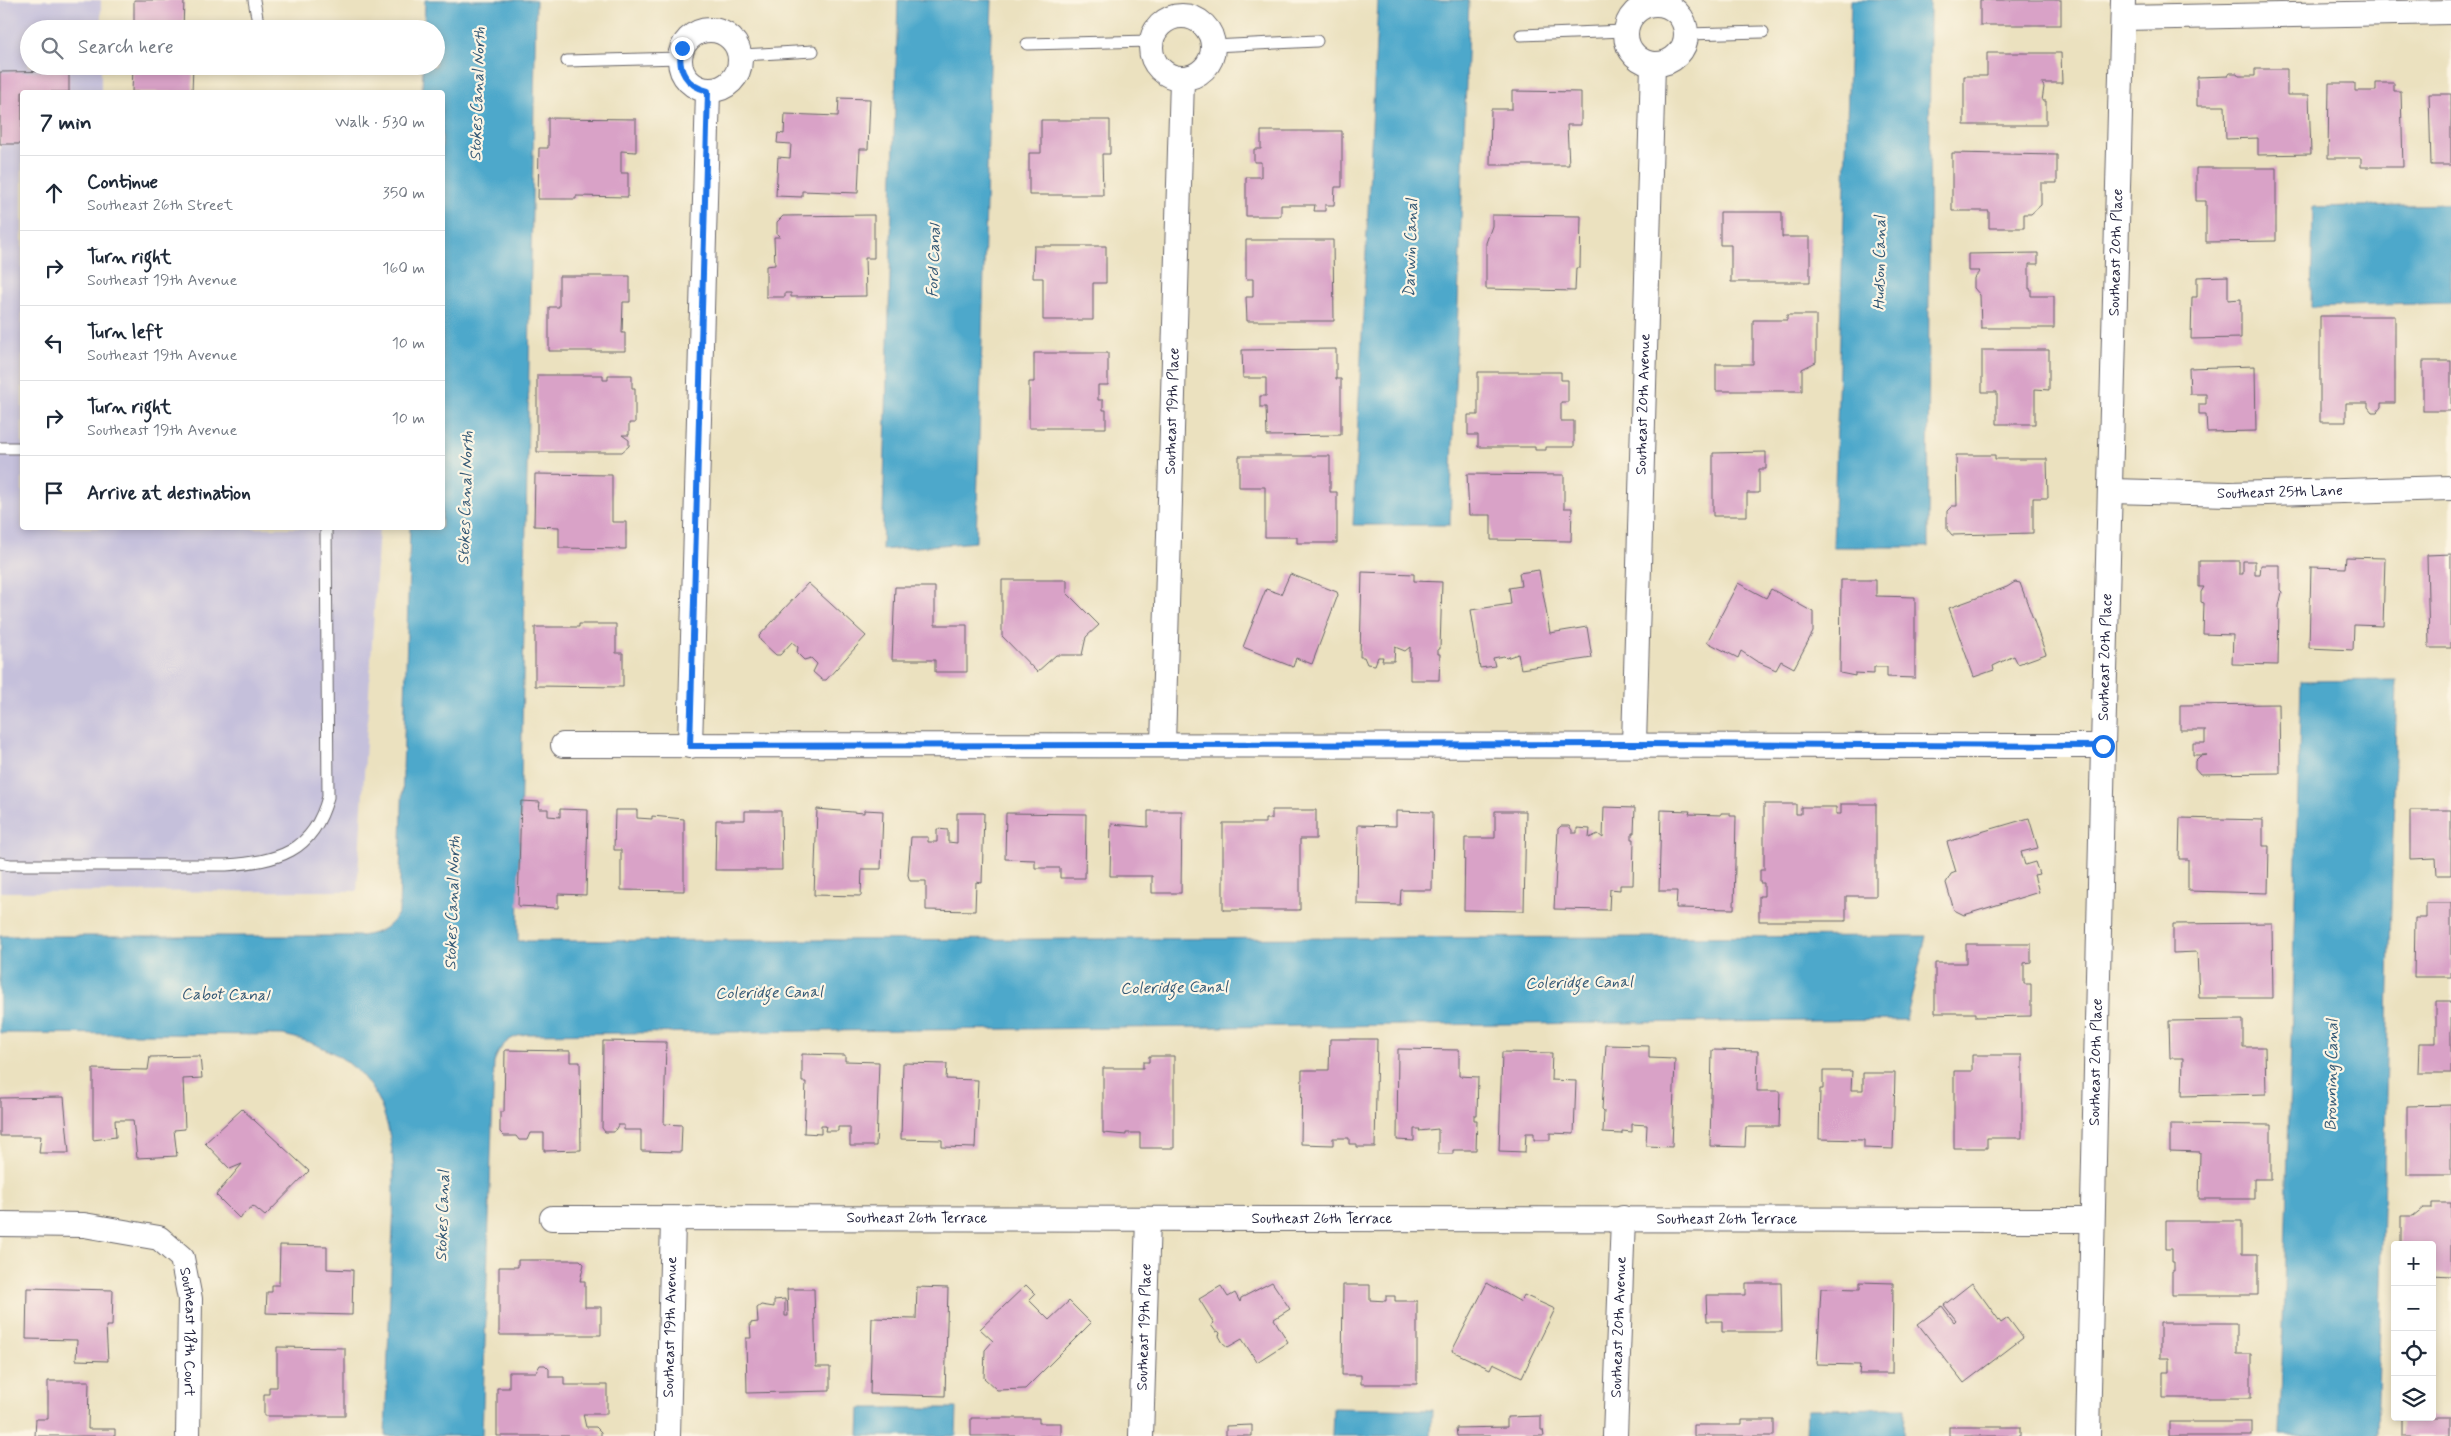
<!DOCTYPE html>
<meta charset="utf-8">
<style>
:root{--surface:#fff;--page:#f2f2f3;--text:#1f2937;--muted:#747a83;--line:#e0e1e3}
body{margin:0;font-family:Mynerve,sans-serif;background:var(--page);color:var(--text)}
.controls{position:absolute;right:15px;bottom:15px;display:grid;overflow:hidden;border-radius:5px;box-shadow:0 2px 8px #0003}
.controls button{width:45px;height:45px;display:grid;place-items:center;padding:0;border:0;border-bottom:1px solid var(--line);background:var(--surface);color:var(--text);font:25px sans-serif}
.stop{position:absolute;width:15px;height:15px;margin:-11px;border:4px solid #1a73e8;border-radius:50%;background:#fff}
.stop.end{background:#1a73e8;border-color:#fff;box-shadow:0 1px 5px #0008}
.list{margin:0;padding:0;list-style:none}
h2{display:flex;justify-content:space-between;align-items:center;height:65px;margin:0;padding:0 20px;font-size:21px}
h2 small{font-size:16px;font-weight:400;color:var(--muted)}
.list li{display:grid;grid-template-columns:32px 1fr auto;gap:15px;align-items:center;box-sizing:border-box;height:75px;padding:0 20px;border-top:1px solid var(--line)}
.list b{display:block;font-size:19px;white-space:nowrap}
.list p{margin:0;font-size:16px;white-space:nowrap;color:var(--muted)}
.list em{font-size:16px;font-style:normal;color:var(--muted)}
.icon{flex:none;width:28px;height:28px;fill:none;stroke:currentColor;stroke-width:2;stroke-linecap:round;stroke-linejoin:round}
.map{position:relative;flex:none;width:2451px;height:1436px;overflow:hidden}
.search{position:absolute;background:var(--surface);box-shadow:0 2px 8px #0003;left:20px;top:20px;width:425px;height:55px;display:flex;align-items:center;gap:12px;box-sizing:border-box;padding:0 18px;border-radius:28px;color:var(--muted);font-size:19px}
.panel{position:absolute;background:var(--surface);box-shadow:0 2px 8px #0003;left:20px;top:90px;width:425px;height:440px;border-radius:5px}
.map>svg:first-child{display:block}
</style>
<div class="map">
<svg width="2451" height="1436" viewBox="0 0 2451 1436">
<rect width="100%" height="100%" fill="#fcf5e5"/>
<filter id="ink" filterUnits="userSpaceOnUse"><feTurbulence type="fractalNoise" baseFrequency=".02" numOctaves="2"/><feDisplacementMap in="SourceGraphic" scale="10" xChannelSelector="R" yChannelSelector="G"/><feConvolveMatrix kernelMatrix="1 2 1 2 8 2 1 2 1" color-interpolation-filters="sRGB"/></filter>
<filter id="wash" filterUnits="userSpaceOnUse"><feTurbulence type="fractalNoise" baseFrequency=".0096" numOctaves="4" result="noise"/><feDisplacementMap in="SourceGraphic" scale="20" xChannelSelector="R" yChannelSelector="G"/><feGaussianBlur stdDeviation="1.12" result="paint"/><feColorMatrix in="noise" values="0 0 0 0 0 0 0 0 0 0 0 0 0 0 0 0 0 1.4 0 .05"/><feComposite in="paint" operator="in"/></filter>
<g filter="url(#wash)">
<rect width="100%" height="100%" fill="#ebe1bf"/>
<path fill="#c5c0db" d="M0,0H101V29H29V66H101V92H22V528H379L357,891L0,892Z"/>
<g fill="#4da8cb" stroke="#386583">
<path d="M425,0H536L518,941L1926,936L1906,1020L526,1034C509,1037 500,1045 494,1062L482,1436H385C387,1380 389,1325 391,1269C395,1167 412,1062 283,1035L0,1033V936H361C380,933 389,928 399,912L410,528H442V92H422L423,66H436V29H424Z"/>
<path d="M898,0H992L976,542L882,550Z"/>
<path d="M1378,0H1469L1450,525H1353Z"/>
<path d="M1851,0H1930L1928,547H1833Z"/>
<path d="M2451,204V303L2311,307L2313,207Z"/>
<path d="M2397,680L2377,1436H2280L2301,681Z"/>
<path d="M860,1408H957L956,1436H859Z"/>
<path d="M1333,1408L1432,1410L1431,1436H1332Z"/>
<path d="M1905,1408L1904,1436H1806L1807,1409Z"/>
</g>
<g id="blocks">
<g fill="#d9a2c7">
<path d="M134,0H184L183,29H134Z"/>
<rect x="1980" y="0" width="81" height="25"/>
<path d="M1987,53H2061L2062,83H2042L2044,87L2042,101H2046V125H1964V76H1987Z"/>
<path d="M133,66H193L192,92H132Z"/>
<path d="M2255,69H2287V95H2309L2311,154L2258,155V138L2226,139L2225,106H2197V77L2228,76L2230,73H2237L2239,76H2255Z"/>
<path d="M69,71V92H22V144H0V72Z"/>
<path d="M2329,83H2355V91H2376V83H2394V91H2401L2403,167H2361V158H2328Z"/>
<path d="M1512,91L1581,92V125H1567L1569,165H1490L1491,109H1512Z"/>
<path d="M2429,94H2451V165H2431Z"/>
<path d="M839,98L870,99L868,149H860L858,193L802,191V197L776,196L778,157L790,158L791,144L777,143L778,133L784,134L785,114L838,116Z"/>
<path d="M548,118L636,119V152L621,151V173H628V197L576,196V199H538L539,148H548Z"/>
<path d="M1041,120H1110V154H1102L1103,195H1029V153H1041Z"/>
<path d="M1261,131H1342V187H1335L1334,205H1325V211H1314L1315,205H1281V216H1246V177H1261V162H1254V149H1261Z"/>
<path d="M1952,153L2057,155V183H2041V205L2031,214H2024V228H1989V211H1952Z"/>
<path d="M2196,168H2276V241L2206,242V201H2196Z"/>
<path d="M1720,212H1782V237H1810V282H1731V245H1720Z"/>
<path d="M874,215V258H865L866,296L791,297V293H785V297H766V266L775,265L774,237H780L777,234V222L783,216Z"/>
<path d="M1492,215L1581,216L1580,268H1576L1575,291L1486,289V243L1492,226Z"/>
<path d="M1246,240H1333L1334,321H1247L1246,297H1253V279H1246Z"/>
<path d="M1034,246H1106V283H1093V320H1043V278H1033Z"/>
<path d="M2038,253V264H2029V289H2031V296H2054V328H1981L1980,295L1974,288V278L1980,271H1968V254Z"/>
<path d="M559,276H630V302H623L622,333H625V351H549V307H559Z"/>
<path d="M2228,276V300L2241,299V338L2191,339L2192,297H2197V277Z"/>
<path d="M1787,315H1816V362L1802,369V391H1716V364H1753V320H1787Z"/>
<path d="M2320,316H2395V403H2381V407L2377,412H2372L2368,407V403H2346V422H2320Z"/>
<path d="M1336,349V379H1341V435L1267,436L1266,407H1260V396H1266V378H1243L1242,350Z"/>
<path d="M1982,350H2049V390L2035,389V424H1997V392H1982Z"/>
<path d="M1034,353H1108V385H1098V400H1103V410H1106V428H1029V382H1034Z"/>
<rect x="2423" y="361" width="28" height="50"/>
<path d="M2255,366L2256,431L2207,432L2206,414H2199V404H2206V394H2190L2189,368Z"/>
<path d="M1478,372H1561V380H1568V402H1561V421H1574V447H1546V450H1535V447H1478V435H1468V415H1478Z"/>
<path d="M537,375H603V380H608V375H632V388H635V423H629V435H622L629,440V446L622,452H537Z"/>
<path d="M1766,452V469H1759V493H1747V516H1713V453Z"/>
<path d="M1956,455H1995V459H2047L2048,498H2033V533L1952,535L1947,529V511L1952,506H1957Z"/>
<path d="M1239,456H1330V492H1337V543H1297V537H1265V487H1239Z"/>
<path d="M535,474L612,475V522H626V549L559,548V527L534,526Z"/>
<path d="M1467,474L1564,475V508H1572L1571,541L1491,540V515H1469Z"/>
<path d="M2451,554V648H2429L2427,555Z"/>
<path d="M2346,557L2385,558L2383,626L2354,625L2353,650L2309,648L2311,567L2345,568Z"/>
<path d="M2199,561H2239V574H2243V561H2255V575H2260L2261,565H2280V590L2282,592L2279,606L2278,665L2232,664L2233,635L2203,634L2204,603L2201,602V592L2204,587H2199Z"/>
<path d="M1539,570L1550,633L1587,627L1592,658L1521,669L1518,654L1506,658L1504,656L1493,658L1495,666L1480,668L1471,610L1511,604L1509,588L1521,586L1519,573Z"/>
<path d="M1362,572L1414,574V581L1442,582L1440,649H1438V654H1440L1439,680H1410V647L1405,651L1395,647L1394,661H1382L1383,657H1378L1375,665L1367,664L1364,657H1360Z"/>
<path d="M1290,574L1337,592L1338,595L1312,664L1296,658L1293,667L1243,647L1266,589L1281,594Z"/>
<path d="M1002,580H1067V593L1099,625L1086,637L1082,655H1056L1037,672L1002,636Z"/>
<path d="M1841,580H1876V596L1915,597V678L1887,677V667H1874V674L1855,673V676L1840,673Z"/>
<path d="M2015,582L2020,583L2046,654L2018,664L2014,656L1993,666L1994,670L1974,677L1949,608L2007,587Z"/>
<path d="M808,583L866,636L826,680H822L813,672L817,664L811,658L804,660L797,653L798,647L792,642L780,655H776L760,640L759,636Z"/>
<path d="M1738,583L1766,598L1771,589L1813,612V632L1794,668L1781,661L1776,670L1756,661L1741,651L1738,658L1707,642Z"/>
<path d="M895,587H935V625H967V672H935V660H892Z"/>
<path d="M579,624H616V653H623V687L535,686V627H579Z"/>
<path d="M2279,704L2280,773L2200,774L2195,768V761L2200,756L2207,755H2193V743H2205V730H2180V705Z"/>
<path d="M521,801L540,802L539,809H548V816L560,817V809L588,810L586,895L558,894V908L518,906Z"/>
<path d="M1764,804H1796V814H1801V807H1836V814H1841V804H1876V896H1846V921H1759V896H1764V883H1760V870H1764Z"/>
<path d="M1604,807L1635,808L1634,833H1632V839H1634L1633,885H1620V890L1610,889L1609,910L1554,909L1558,829L1561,826H1569L1572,830V833H1577V828L1590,829L1589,838L1598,834L1603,838Z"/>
<path d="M817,809L864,813V810L883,811L881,869H862L861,896L814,895Z"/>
<path d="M615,810H637V818L652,819V816L684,819V891L621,890V850H614Z"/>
<path d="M1272,810H1316V839H1300V910H1223V823H1265V819H1272Z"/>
<path d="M1661,810L1690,811L1689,814L1721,815V813H1730V816H1736L1734,909L1676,908L1677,891H1659Z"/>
<path d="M2410,810H2451V875H2437L2436,858L2410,859Z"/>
<path d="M745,811H781L782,870H715L716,820H745Z"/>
<path d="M1148,811H1182L1181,893H1152V876H1110L1111,824L1148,827Z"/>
<path d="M1396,811L1433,812L1432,890H1401L1400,905L1357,904L1358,825L1396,826Z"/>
<path d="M1495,811H1526L1524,911L1464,910L1465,838H1495Z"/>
<path d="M957,813H984L982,883L976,882L975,911L926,910V881H910L908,875L911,837H928V842H937V829L948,830V842L957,843Z"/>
<path d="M1006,813L1086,814L1085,878H1060V868H1035V860L1005,859Z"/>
<path d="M2029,818L2038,848L2021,852L2025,865L2035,862L2039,874L2034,875L2039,892L1964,915L1954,910L1946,883L1951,874L1956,872L1947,842Z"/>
<path d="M2180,818L2263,820V846H2269L2268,893L2188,891V859H2179Z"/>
<path d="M2426,903H2451V977H2414L2415,918H2426Z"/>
<path d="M2272,923L2273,998H2199L2197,952L2173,953V924Z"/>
<path d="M1966,944H2031V962L2024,963V984H2031V1016L1976,1017V1013H1935V963H1966Z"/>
<path d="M2436,1001H2451V1073H2418L2419,1043H2436Z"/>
<path d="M2243,1020V1047H2265L2266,1094L2182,1096L2183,1058H2170L2169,1021Z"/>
<path d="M1330,1039H1377L1375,1147H1357V1144H1349V1138H1333V1145L1301,1144L1302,1070H1329Z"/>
<path d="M603,1041L666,1042L664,1124L682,1125L681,1152L641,1151V1130H624V1125H618L614,1132H605L602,1128Z"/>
<path d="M1606,1045L1649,1046V1058L1675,1059L1672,1147L1646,1146L1647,1125L1632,1124V1132L1622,1131V1134L1603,1133L1604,1111L1602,1109Z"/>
<path d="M1398,1049L1459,1050V1076L1478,1077L1477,1115H1474V1120H1477L1476,1150H1453V1154H1438V1129L1419,1131L1420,1129H1414V1141L1397,1140Z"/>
<path d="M505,1050L570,1051V1062H580L581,1150L544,1151V1133H530L527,1140H519L516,1136H504L500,1132V1112H504Z"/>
<path d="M1712,1050L1758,1051L1757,1091H1780L1779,1127H1746L1745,1147L1710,1146Z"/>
<path d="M1502,1052L1552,1053L1551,1080L1576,1081L1574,1134L1550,1133V1140H1534V1133H1526L1525,1152L1499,1151Z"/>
<path d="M802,1054L845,1055V1061L879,1062L876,1146H850V1127H838V1131H825L826,1126H821V1134L804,1133L806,1082H802Z"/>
<path d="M1972,1055H2022V1138H1987V1148H1954V1071H1972Z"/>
<path d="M200,1056L202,1078L183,1079L185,1129L174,1130L177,1156L137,1158L133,1120H115L116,1137L93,1140V1069L148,1070L150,1057Z"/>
<path d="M1149,1056H1174V1148H1140V1133H1126V1135L1103,1133V1068H1143V1062H1149Z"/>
<path d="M903,1063L947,1064L946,1079L978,1080L975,1148L942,1147V1140L901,1139Z"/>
<path d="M1823,1071H1852L1851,1090H1863V1073H1895L1893,1149L1864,1148V1140L1819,1139L1820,1089H1823Z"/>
<path d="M64,1097L69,1153H39L41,1136H0V1098Z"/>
<path d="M2451,1105V1175H2407V1106Z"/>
<path d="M242,1109L309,1171L265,1216L253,1206L239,1218L216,1195L242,1164L230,1169L205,1143Z"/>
<path d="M2170,1124L2271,1125V1179H2254V1199H2199L2200,1152L2170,1151Z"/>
<path d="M2432,1203H2451V1276L2432,1275V1245H2401V1216H2413L2423,1208H2432Z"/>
<path d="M2166,1221H2242V1254H2258V1295H2172V1271H2174V1262H2172V1249H2166Z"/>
<path d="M280,1245L327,1246V1269L353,1270L352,1315L266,1313L267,1292H272V1285H279Z"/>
<path d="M518,1260H580L584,1264L580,1281H585V1307H601V1335H499V1267H518Z"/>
<path d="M1272,1282L1290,1309L1274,1319L1288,1342L1257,1362L1242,1339L1228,1347L1223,1343L1219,1336L1220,1333L1218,1331L1216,1332L1211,1325L1214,1323L1199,1299L1221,1286L1228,1297L1235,1293L1240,1302L1241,1298Z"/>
<path d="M1860,1282L1893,1283L1892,1374H1859L1860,1365L1817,1364L1821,1288L1860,1289Z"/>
<path d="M1487,1283L1521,1302L1524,1295L1555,1309L1522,1377L1493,1363L1490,1369L1452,1351Z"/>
<path d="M1746,1283H1781L1782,1332H1722V1321H1707L1706,1295H1746Z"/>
<path d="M1972,1283L2001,1323L2008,1318L2023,1338L1964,1383L1918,1324L1942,1306L1954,1322L1956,1320L1944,1305Z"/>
<path d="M1026,1285L1035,1294L1029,1300L1049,1320L1069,1301L1091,1323L1025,1389L997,1390L984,1378L985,1350L993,1341L980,1329Z"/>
<path d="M1343,1285H1370V1300L1386,1301V1296H1395V1301H1417V1384H1361V1375H1342Z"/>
<path d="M917,1287L948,1288L945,1396L870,1394L872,1318L916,1319Z"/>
<path d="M27,1288L113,1290L112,1326H106L108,1361L76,1360L77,1340L26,1339Z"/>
<path d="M787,1289H814L816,1367H830V1391L747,1393L746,1338H751L750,1323L758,1322L757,1308L761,1305L774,1307V1300L785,1299V1316H788Z"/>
<path d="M2160,1323H2237V1354H2251V1398H2163V1372H2169V1358H2160Z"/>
<path d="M277,1347L345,1348V1416H264V1394H269V1387H277Z"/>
<path d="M540,1365H545L549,1369V1377H564V1385H607V1414H583L586,1427H596L601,1432V1436H497V1388H509V1372H536Z"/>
<path d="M48,1381H89L88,1429H115V1436H35L36,1419H48Z"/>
<path d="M1541,1416V1430H1543L1544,1436H1457L1456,1428L1507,1427V1417Z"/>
<rect x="2402" y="1417" width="49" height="19"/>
<path d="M971,1418H1039V1423H1061V1436H971Z"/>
<path d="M1742,1420H1774V1436H1694V1425H1742Z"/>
<rect x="2169" y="1422" width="83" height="14"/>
<path d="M1252,1425V1436H1226V1426Z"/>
<rect x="1949" y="1427" width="71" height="9"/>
</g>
</g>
</g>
<g filter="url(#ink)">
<use href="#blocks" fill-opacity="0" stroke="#686569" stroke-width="1"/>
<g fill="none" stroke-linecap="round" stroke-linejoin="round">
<defs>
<g id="lane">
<path d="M254,0L259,29"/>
<path d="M1686,34L1763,32"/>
<path d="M1521,35L1625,31"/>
<path d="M1027,44L1151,41"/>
<path d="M1213,46L1317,41"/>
<path d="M741,55L813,51"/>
<path d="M567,61L680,58"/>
<path d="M0,448H22"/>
<path d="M0,863L10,865H226C278,861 313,853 328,797L326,528"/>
</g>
<g id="street">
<circle cx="1656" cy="34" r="30"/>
<circle cx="1182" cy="47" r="31"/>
<path d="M2123,18L2451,12"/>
<circle cx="710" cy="60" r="30"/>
<path id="s1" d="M2110,491L2230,494L2451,488"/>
<path id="s2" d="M1634,744L1653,64"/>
<path d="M563,745L2103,746"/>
<path id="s3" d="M1163,745L1182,79"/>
<path d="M690,746L708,91"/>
<path id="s4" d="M552,1218L2092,1220"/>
<path id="s5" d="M0,1224L84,1225L159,1238L182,1258L190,1299L188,1436"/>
<path id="s6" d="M668,1436L673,1219"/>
<path id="s7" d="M1141,1436L1148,1219"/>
<path id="s8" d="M1615,1436L1623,1218"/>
<path id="s9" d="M2088,1436L2103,746L2123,0"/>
</g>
</defs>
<use href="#lane" stroke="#686569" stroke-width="13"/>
<use href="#street" stroke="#686569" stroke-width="26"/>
<use href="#lane" stroke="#fff" stroke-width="11"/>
<use href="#street" stroke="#fff" stroke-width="24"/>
</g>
</g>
<g fill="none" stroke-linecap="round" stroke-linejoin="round" filter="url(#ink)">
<path stroke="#1a73e8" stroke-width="6" d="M682,48C676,70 687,86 708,91L690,746L1634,744L2103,746"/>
</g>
<g text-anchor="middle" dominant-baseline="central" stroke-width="4.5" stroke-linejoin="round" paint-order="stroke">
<g font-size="15" fill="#22223b" stroke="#fcf5e5">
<text stroke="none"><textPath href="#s9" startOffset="1184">Southeast 20th Place</textPath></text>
<text stroke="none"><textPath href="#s2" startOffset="340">Southeast 20th Avenue</textPath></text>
<text stroke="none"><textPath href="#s3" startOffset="334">Southeast 19th Place</textPath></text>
<text stroke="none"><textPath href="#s1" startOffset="170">Southeast 25th Lane</textPath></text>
<text stroke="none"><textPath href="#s9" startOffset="779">Southeast 20th Place</textPath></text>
<text stroke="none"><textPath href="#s9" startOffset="374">Southeast 20th Place</textPath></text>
<text stroke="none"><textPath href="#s4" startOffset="1175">Southeast 26th Terrace</textPath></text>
<text stroke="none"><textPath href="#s4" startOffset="365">Southeast 26th Terrace</textPath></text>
<text stroke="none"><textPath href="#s4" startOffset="770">Southeast 26th Terrace</textPath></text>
<text stroke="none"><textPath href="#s8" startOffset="109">Southeast 20th Avenue</textPath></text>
<text stroke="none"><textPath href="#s6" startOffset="109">Southeast 19th Avenue</textPath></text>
<text stroke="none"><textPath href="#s7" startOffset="109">Southeast 19th Place</textPath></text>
<text stroke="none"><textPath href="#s5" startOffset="265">Southeast 18th Court</textPath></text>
</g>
<g font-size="16" font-style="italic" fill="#335875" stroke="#fcf5e5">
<text transform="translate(478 94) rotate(-88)">Stokes Canal North</text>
<text transform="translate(1411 248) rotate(-88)">Darwin Canal</text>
<text transform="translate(934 261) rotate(-88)">Ford Canal</text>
<text transform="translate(1880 263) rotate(-89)">Hudson Canal</text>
<text transform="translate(466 498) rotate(-88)">Stokes Canal North</text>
<text transform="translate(453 903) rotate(-88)">Stokes Canal North</text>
<text transform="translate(1579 983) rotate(-1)">Coleridge Canal</text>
<text transform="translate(1174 988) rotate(-1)">Coleridge Canal</text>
<text transform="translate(769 993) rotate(-1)">Coleridge Canal</text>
<text transform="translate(225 995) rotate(1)">Cabot Canal</text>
<text transform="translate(2332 1075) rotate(-89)">Browning Canal</text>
<text transform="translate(443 1216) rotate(-88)">Stokes Canal</text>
</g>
</g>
</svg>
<div class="controls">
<button>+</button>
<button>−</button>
<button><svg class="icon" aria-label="locate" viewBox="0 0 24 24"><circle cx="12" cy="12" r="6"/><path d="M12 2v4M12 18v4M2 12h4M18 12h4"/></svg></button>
<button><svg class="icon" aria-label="layers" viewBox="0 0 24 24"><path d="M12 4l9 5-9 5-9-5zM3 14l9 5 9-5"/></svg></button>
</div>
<div class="stop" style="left:2103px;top:746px"></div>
<div class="stop end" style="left:682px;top:48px"></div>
<div class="search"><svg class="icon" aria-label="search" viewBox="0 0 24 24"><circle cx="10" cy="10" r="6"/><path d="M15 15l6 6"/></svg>Search here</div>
<section class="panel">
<h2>7 min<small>Walk · 530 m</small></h2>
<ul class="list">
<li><svg class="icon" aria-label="ahead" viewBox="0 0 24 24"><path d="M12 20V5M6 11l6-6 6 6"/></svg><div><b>Continue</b><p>Southeast 26th Street</p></div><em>350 m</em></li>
<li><svg class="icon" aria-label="right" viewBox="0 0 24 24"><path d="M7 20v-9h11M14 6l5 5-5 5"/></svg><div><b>Turn right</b><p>Southeast 19th Avenue</p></div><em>160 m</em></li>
<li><svg class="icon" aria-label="left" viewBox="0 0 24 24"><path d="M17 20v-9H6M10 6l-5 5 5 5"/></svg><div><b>Turn left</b><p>Southeast 19th Avenue</p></div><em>10 m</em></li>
<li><svg class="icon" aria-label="right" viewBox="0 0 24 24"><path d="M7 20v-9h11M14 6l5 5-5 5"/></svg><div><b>Turn right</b><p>Southeast 19th Avenue</p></div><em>10 m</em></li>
<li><svg class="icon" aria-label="arrive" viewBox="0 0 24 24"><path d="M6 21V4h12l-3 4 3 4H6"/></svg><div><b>Arrive at destination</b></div></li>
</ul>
</section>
</div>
